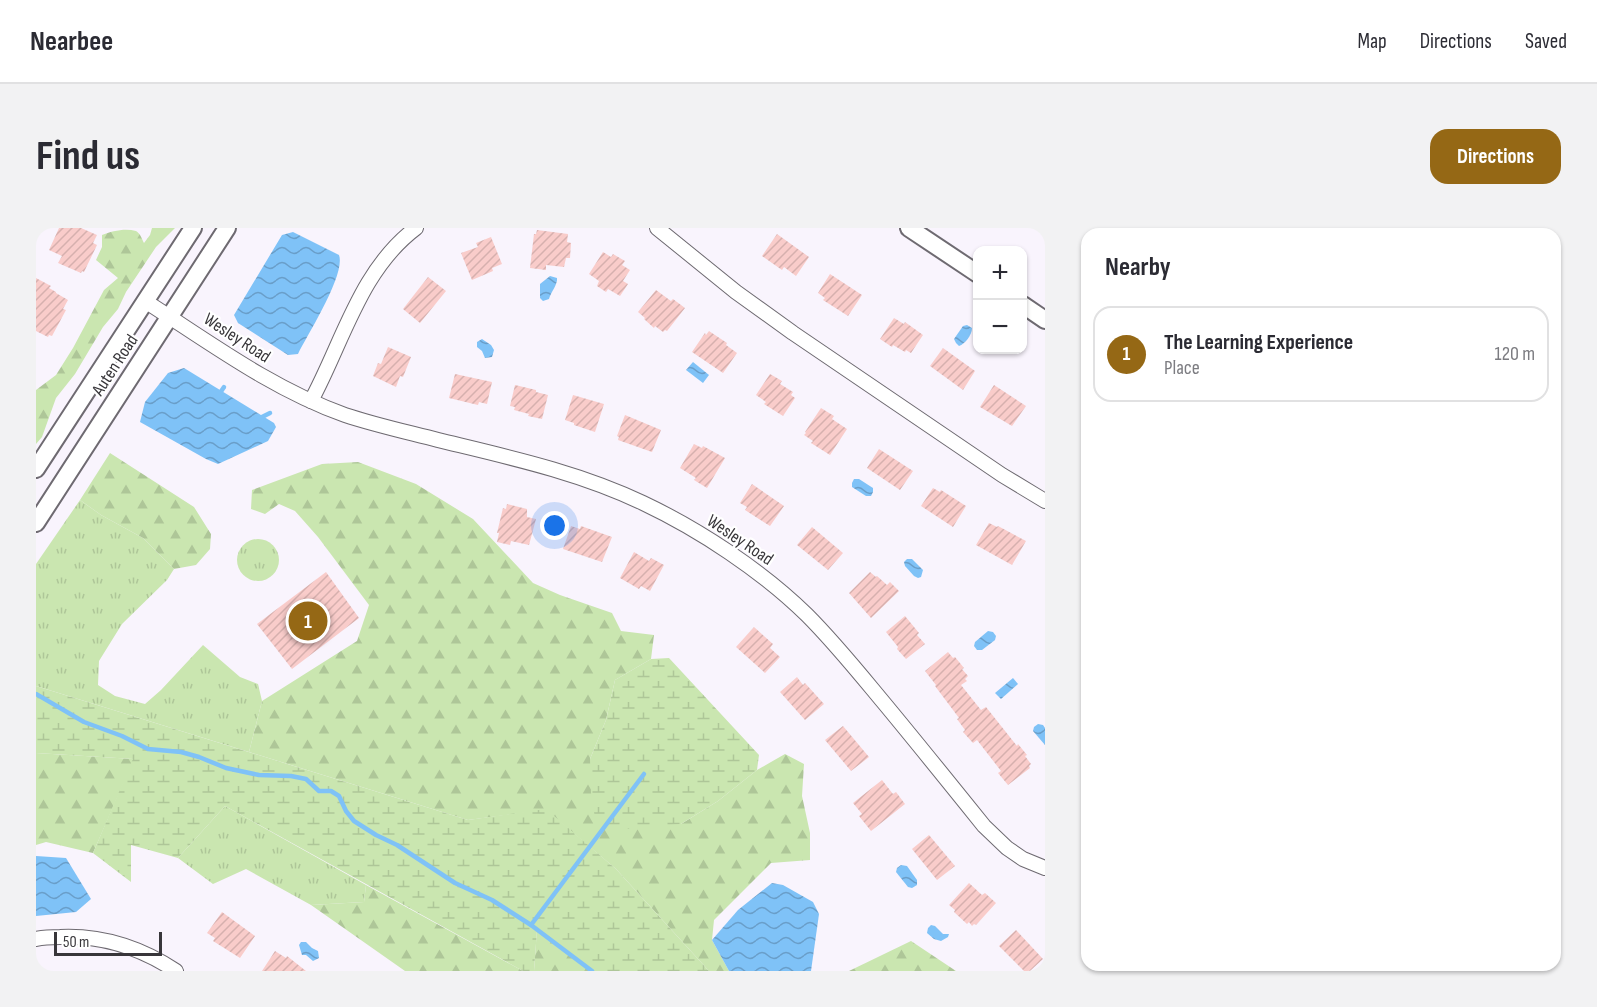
<!DOCTYPE html>
<meta charset="utf-8">
<style>
:root{--surface:#fff;--page:#f2f2f3;--text:#2b2b33;--muted:#7c7c81;--line:#e1e1e2;--accent:#956815}
body{margin:0;font-family:"Sofia Sans Condensed",sans-serif;background:var(--page);color:var(--text)}
.controls{position:absolute;right:18px;top:18px;display:grid;overflow:hidden;border-radius:12px;box-shadow:0 2px 4px #0004}
.controls button{width:54px;height:54px;display:grid;place-items:center;padding:0;border:0;border-bottom:2px solid var(--line);background:var(--surface);color:var(--text);font:30px sans-serif}
.scale{position:absolute;left:18px;bottom:15px;width:108px;box-sizing:border-box;padding-left:6px;border:3px solid #38363a;border-top:0;font-size:16px;line-height:21px;white-space:nowrap;color:#38363a;-webkit-text-stroke:4px #fff;paint-order:stroke}
.you{position:absolute;left:519px;top:298px;width:21px;height:21px;margin:-15px;border:4px solid #fff;border-radius:50%;background:#1a73e8;box-shadow:0 0 0 9px #1a73e833}
.badge{display:grid;place-items:center;width:39px;height:39px;border-radius:50%;background:var(--accent);color:#fff;font-size:20px;font-weight:700}
.pin{position:absolute;translate:-50% -50%;border:3px solid #fff;box-shadow:0 2px 6px #0006}
.list{margin:0;padding:0;list-style:none}
h2{display:flex;justify-content:space-between;align-items:center;height:78px;margin:0;padding:0 24px;font-size:26px}
h2 small{font-size:20px;font-weight:400;color:var(--muted)}
.list li{display:grid;grid-template-columns:39px 1fr auto;gap:18px;align-items:center;box-sizing:border-box;height:96px;margin:0 12px 12px;padding:0 12px;border:2px solid var(--line);border-radius:18px}
.list b{display:block;font-size:22px;white-space:nowrap}
.list p{margin:0;font-size:20px;white-space:nowrap;color:var(--muted)}
.list em{font-size:20px;font-style:normal;color:var(--muted)}
.map{position:relative;flex:none;width:1009px;height:743px;overflow:hidden;border-radius:18px}
header{display:flex;align-items:center;gap:36px;box-sizing:border-box;height:84px;padding:0 30px;background:var(--surface);border-bottom:2px solid var(--line)}
header strong{font-size:28px}
nav{display:flex;gap:33px;margin-inline-start:auto;font-size:21px}
.intro{display:flex;align-items:center;justify-content:space-between;box-sizing:border-box;height:144px;padding:0 36px}
h1{margin:0;font-size:42px}
.button{padding:15px 27px;border-radius:18px;background:var(--accent);color:#fff;font-size:21px;font-weight:700}
main{display:flex;gap:36px;padding:0 36px}
aside{flex:1;background:var(--surface);border-radius:18px;box-shadow:0 2px 4px #0004}
.map>svg:first-child{display:block}
</style>
<header>
<strong>Nearbee</strong>
<nav><a>Map</a><a>Directions</a><a>Saved</a></nav>
</header>
<div class="intro"><h1>Find us</h1><a class="button">Directions</a></div>
<main>
<div class="map">
<svg width="1009" height="743" viewBox="0 0 1009 743">
<defs>
<pattern id="grass-tufts" width="24" height="20" patternUnits="userSpaceOnUse" patternTransform="scale(1.5)"><rect width="24" height="20" fill="#cae6b0"/><path d="M3 7l-1-3M5 7V3M7 7l1-3M15 17l-1-3M17 17v-4M19 17l1-3" fill="none" stroke="#aec698"/></pattern>
<pattern id="forest-firs" width="22" height="20" patternUnits="userSpaceOnUse" patternTransform="scale(1.5)"><rect width="22" height="20" fill="#cae6b0"/><path d="M5 1l3.5 6h-7zM16 11l3.5 6h-7z" fill="#aec698"/></pattern>
<pattern id="wetland-marsh" width="20" height="14" patternUnits="userSpaceOnUse" patternTransform="scale(1.5)"><rect width="20" height="14" fill="#cae6b0"/><path d="M1 5h8M5 5V1M11 12h8M15 12V8" fill="none" stroke="#aec698"/></pattern>
<pattern id="water-waves" width="16" height="10" patternUnits="userSpaceOnUse" patternTransform="scale(1.5)"><rect width="16" height="10" fill="#7fc2f7"/><path d="M0 5q4-4 8 0t8 0" fill="none" stroke="#699ec9"/></pattern>
<pattern id="building-hatch" width="6" height="6" patternUnits="userSpaceOnUse" patternTransform="scale(1.5)"><rect width="6" height="6" fill="#f9ccca"/><path d="M-1 1l2-2M0 6l6-6M5 7l2-2" fill="none" stroke="#d6b0ae"/></pattern>
</defs>
<rect width="100%" height="100%" fill="#f9f4fd"/>
<g fill="url(#grass-tufts)">
<path d="M44,272L65,287L107,310L138,341L131,352L86,396L63,433L62,457L79,468L109,476L125,462L167,417L204,449L222,456L226,473L213,524L0,458V336Z"/>
<circle cx="222" cy="332" r="21"/>
<path d="M189,578L330,657L328,674L275,677L210,641L177,656L142,630Z"/>
</g>
<g fill="url(#forest-firs)">
<path d="M116,0H139L120,19L90,64L82,81L67,99L39,146L20,170L6,209L0,216V162L20,147L37,120L68,62L82,50L60,32L66,19V7C76,3 89,0 100,3C104,5 106,11 108,15L114,7Z"/>
<path d="M74,225L158,279L175,306L174,321L160,337L138,341L107,310L65,287L44,272Z"/>
<path d="M322,234L380,256L437,291L497,355L524,367L576,385L585,403L618,407L615,431L579,452L570,492L554,531L645,596L682,573L721,542L749,526L768,536L766,568L774,605V632L735,635L678,692L676,712L693,743H673L580,641L510,582L432,592L213,524L226,473L321,413L333,377L282,309L259,283L243,276L229,286L215,281L216,262L286,236Z"/>
<path d="M0,525L98,531L57,625L10,614L0,617Z"/>
<path d="M330,657L487,743H369L275,677L328,674Z"/>
<path d="M501,701L554,743H498Z"/>
<path d="M875,713L920,743H813Z"/>
</g>
<g fill="url(#wetland-marsh)">
<path d="M633,430L723,527L721,542L682,573L645,596L575,602L559,590L555,565L554,531L570,492L579,452L615,431Z"/>
<path d="M0,458L432,592L510,581L580,641L673,743H554L501,702L498,743H487L189,578L142,630L95,617V654L57,625L97,531L0,525Z"/>
</g>
<g fill="url(#water-waves)">
<path d="M257,4L303,27C310,46 272,106 262,126L252,127L202,95L198,87L246,7Z"/>
<path d="M514,48L521,50C522,56 515,64 513,71L507,73L504,70V56Z"/>
<path d="M931,97L936,100C936,107 929,116 923,118L920,115L918,111L927,98Z"/>
<path d="M446,111L455,117L458,122L456,129L449,130L446,123L441,119V114Z"/>
<path d="M657,134L673,147L667,155L650,142Z"/>
<path d="M148,140L238,195L240,199L232,213L182,236L170,231L104,194L109,174L132,145Z"/>
<path d="M818,251H823L837,260V264L835,268H830L816,259V255Z"/>
<path d="M871,331H876L887,342L885,349L882,350L878,348L869,338L868,334Z"/>
<path d="M952,403L957,404L960,408L959,412L946,422H941L938,418L939,414Z"/>
<path d="M977,450L982,456L965,471L959,465Z"/>
<path d="M1002,496L1007,497L1009,500V517L997,503L998,499Z"/>
<path d="M0,628L30,630L55,671L40,684L0,688Z"/>
<path d="M865,637L871,638L881,652V657L876,660L872,659L860,644L861,640Z"/>
<path d="M736,655L747,657L777,674L783,686L775,743H693L676,712L702,682Z"/>
<path d="M895,697L899,698L907,706H913L912,709L905,713L898,711L891,705L892,700Z"/>
<path d="M265,714H270L276,720L282,723L283,730L277,733L270,727H266L263,717Z"/>
</g>
<g fill="none" stroke-linecap="round" stroke-linejoin="round">
<g stroke="#7fc2f7" stroke-width="4.5">
<path d="M182,168L188,159"/>
<path d="M224,190L234,185"/>
<path d="M0,466L48,494L86,508L112,521L145,524L163,529L190,540L223,547L255,548L270,551L283,563H295L303,568L310,583L318,593L340,607L361,617L419,655L456,672L495,697L556,743"/>
<path d="M495,697L608,546"/>
</g>
</g>
<g fill="url(#building-hatch)">
<path d="M23,0H45L61,7L57,15L61,17L48,44L46,43L45,45L22,35L26,28L13,22Z"/>
<path d="M501,2L532,6L531,14L535,15L534,30H530L528,39L510,37V42L494,40L498,6H500Z"/>
<path d="M741,6L773,29L760,48L748,39L746,42L726,28Z"/>
<path d="M455,9L466,36L456,40L457,43L436,52L425,25L442,19L440,15Z"/>
<path d="M567,24L575,29L577,26L589,33L586,37L594,42L587,53L592,56L584,68L572,61L570,64L561,58L563,53L553,46Z"/>
<path d="M794,46L826,67L812,88L787,72L789,70L782,65Z"/>
<path d="M392,49L410,63L384,95L367,81Z"/>
<path d="M0,50L15,58L13,60L20,64V65L32,72L27,81L30,82L16,108L13,107L12,109L0,103Z"/>
<path d="M620,62L635,73L637,71L649,80L631,103L629,102L627,104L619,98L618,100L608,91L609,90L602,84Z"/>
<path d="M858,90L868,96L869,94L887,107L875,125L870,122L869,124L857,117L856,119L844,111Z"/>
<path d="M673,103L691,115L690,117L701,125L687,145L656,124L669,105L670,107Z"/>
<path d="M352,119L375,129L367,149L364,148L360,159L337,148L342,135L345,136Z"/>
<path d="M907,120L939,143L927,162L894,138Z"/>
<path d="M419,146L456,154L451,176L443,174L442,177L413,170Z"/>
<path d="M734,146L746,153L744,156L757,164L755,167L759,170L747,188L728,176L730,174L720,167Z"/>
<path d="M479,157L500,162V164L512,167L506,191L492,188L493,186L478,182L479,179L474,178Z"/>
<path d="M958,157L990,178L976,198L944,179Z"/>
<path d="M537,167L568,176L559,204L538,197V195L529,192Z"/>
<path d="M785,180L798,188L796,191L811,201L794,227L775,215L777,213L768,207L770,205L769,204Z"/>
<path d="M589,187L625,202L616,224L582,212L583,209L581,208Z"/>
<path d="M658,216L666,220L667,218L689,230L671,260L658,252L660,250L644,240Z"/>
<path d="M843,221L877,243L864,262L831,240Z"/>
<path d="M716,256L748,278L734,298L709,282L711,279L704,275Z"/>
<path d="M897,260L904,264L905,262L930,278L917,299L885,278Z"/>
<path d="M471,276L491,281V289L500,291L493,317L475,313L474,317L461,314L463,305H461L467,280L470,281Z"/>
<path d="M953,295L961,299L962,298L990,313L976,337L940,317Z"/>
<path d="M535,298L544,301L545,298L576,309L566,334L527,321Z"/>
<path d="M776,299L807,325L792,342L761,317Z"/>
<path d="M598,324L613,333L615,330L628,337L614,363L605,358L603,361L584,350Z"/>
<path d="M290,344L323,390L256,441L221,396Z"/>
<path d="M834,344L840,349L841,348L851,357L854,354L863,363L835,390L813,365Z"/>
<path d="M869,388L883,405L881,407L889,416L870,431L861,421L862,419L850,404Z"/>
<path d="M718,399L737,416L734,420L744,429L729,445L700,419Z"/>
<path d="M912,424L917,430L919,429L928,440L926,441L932,448L929,451L931,453L925,457L945,482L950,479L981,518L982,516L991,527L989,528L995,536L993,538L994,540L972,557L962,545L965,543L941,512L937,515L927,504L929,502L921,491L923,490L899,458L900,457L889,443Z"/>
<path d="M761,449L767,457L769,455L788,476L769,492L744,464Z"/>
<path d="M807,498L833,529L815,543L789,512Z"/>
<path d="M846,552L857,566L860,564L869,576L835,603L823,588L826,586L817,575Z"/>
<path d="M893,607L919,638L901,652L876,621Z"/>
<path d="M933,655L946,667L949,665L960,675L940,697L938,696L936,698L933,694L931,696L918,684L919,682L913,677Z"/>
<path d="M186,684L219,708L204,730L177,713L179,710L171,705Z"/>
<path d="M980,702L1007,731L994,743H988L963,718Z"/>
<path d="M239,723L250,730L251,728L270,743H226Z"/>
</g>
<g fill="none" stroke-linecap="round" stroke-linejoin="round">
<defs>
<g id="minor">
<path d="M621,0L700,64L757,105L966,247L1009,273"/>
<path d="M109,73C173,114 236,161 309,187C339,197 371,204 402,212C472,229 542,244 607,275C664,302 726,343 771,387C799,415 823,445 848,475C882,516 915,557 948,598L971,620L987,631L1009,640"/>
<path d="M275,173C307,114 324,42 380,0"/>
<path d="M0,711C8,709 16,709 24,709C67,707 105,720 140,743"/>
</g>
<g id="tertiary">
<path d="M873,0L942,46"/>
<path d="M987,77L1009,92"/>
<path d="M0,241L157,0"/>
<path d="M0,295L191,0"/>
</g>
</defs>
<use href="#minor" stroke="#6e6a71" stroke-width="16"/>
<use href="#tertiary" stroke="#6e6a71" stroke-width="20"/>
<use href="#minor" stroke="#fff" stroke-width="14"/>
<use href="#tertiary" stroke="#fff" stroke-width="16"/>
</g>
<g text-anchor="middle" dominant-baseline="central" stroke-width="4.5" stroke-linejoin="round" paint-order="stroke">
<g font-size="18" fill="#38363a" stroke="#fff">
<text transform="translate(201 110) rotate(33)">Wesley Road</text>
<text transform="translate(79 137) rotate(-57)">Auten Road</text>
<text transform="translate(704 312) rotate(34)">Wesley Road</text>
</g>
</g>
</svg>
<div class="controls">
<button>+</button>
<button>−</button>
</div>
<div class="scale">50 m</div>
<div class="you"></div>
<div class="pin badge" style="left:272px;top:393px">1</div>
</div>
<aside>
<h2>Nearby<small></small></h2>
<ul class="list">
<li><span class="badge">1</span><div><b>The Learning Experience</b><p>Place</p></div><em>120 m</em></li>
</ul>
</aside>
</main>
